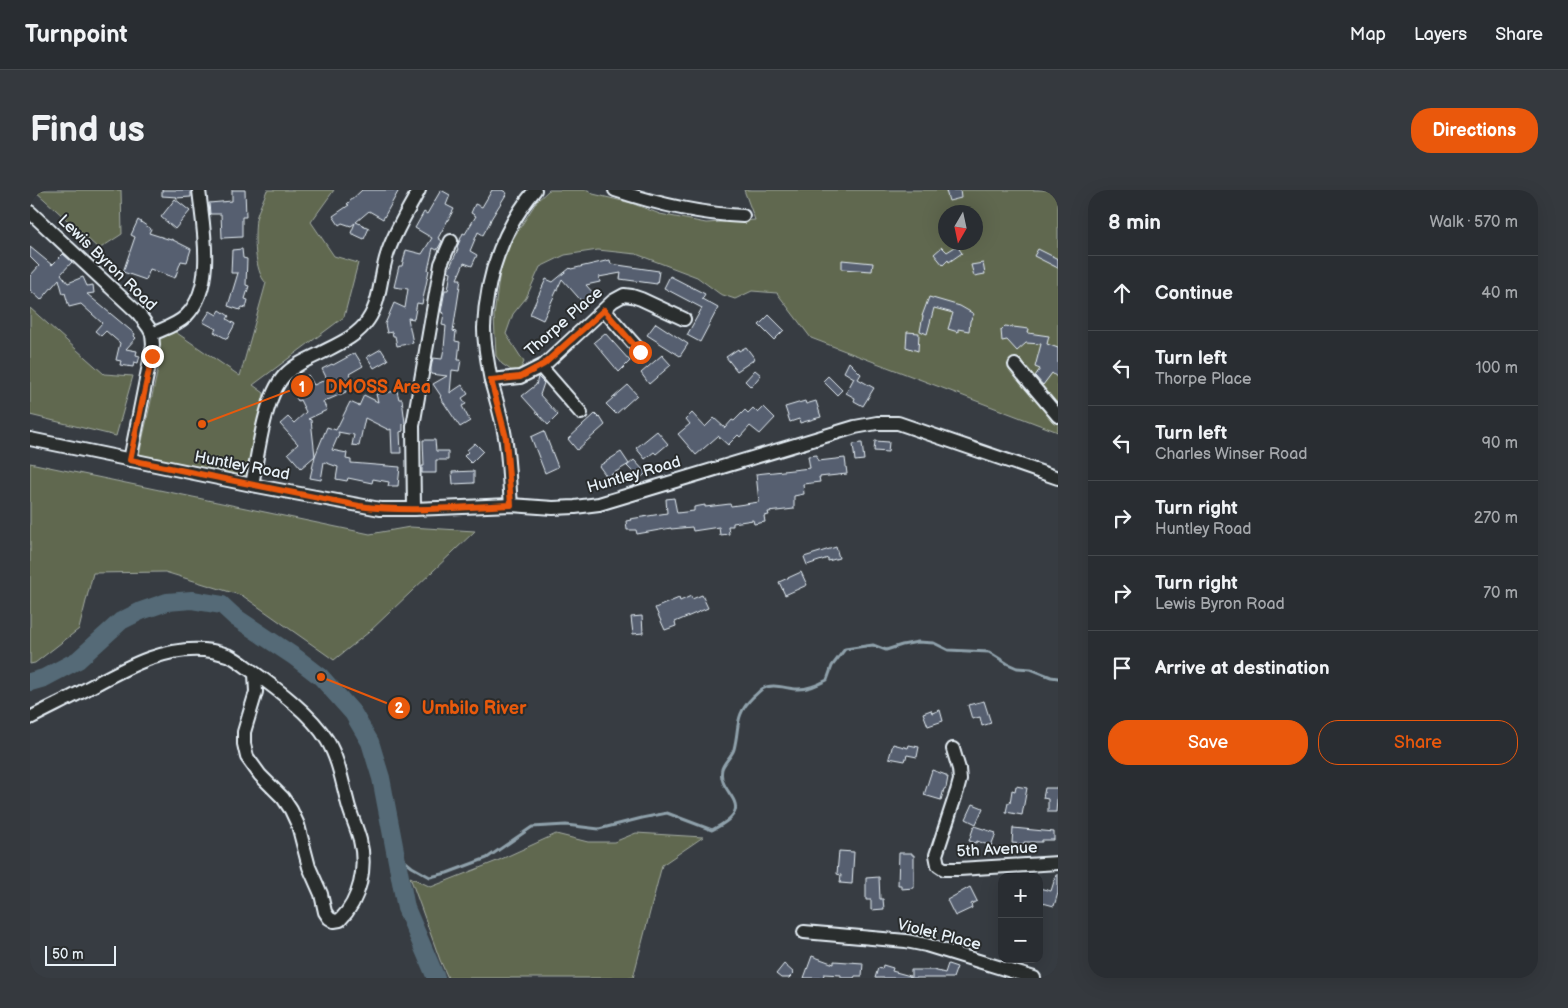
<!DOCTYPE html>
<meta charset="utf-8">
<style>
:root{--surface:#292d32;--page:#35393e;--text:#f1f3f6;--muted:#a5a8ac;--line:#45494d;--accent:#ea580c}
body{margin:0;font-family:"Balsamiq Sans",sans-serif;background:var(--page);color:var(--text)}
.controls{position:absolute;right:15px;bottom:15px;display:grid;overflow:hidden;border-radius:10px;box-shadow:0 5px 20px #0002}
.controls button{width:45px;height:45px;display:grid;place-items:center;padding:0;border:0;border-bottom:1px solid var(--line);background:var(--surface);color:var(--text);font:25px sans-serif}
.compass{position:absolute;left:908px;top:15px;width:45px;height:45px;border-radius:50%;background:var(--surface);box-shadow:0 5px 20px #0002;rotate:189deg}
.scale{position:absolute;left:15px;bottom:12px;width:71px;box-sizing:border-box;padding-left:5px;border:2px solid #e8f1f8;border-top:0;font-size:14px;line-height:18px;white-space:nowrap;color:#e8f1f8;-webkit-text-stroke:4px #2a2d2e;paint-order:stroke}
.stop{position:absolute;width:15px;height:15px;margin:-11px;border:4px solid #ea580c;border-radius:50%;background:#fff}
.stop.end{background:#ea580c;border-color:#fff;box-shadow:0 1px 5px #0008}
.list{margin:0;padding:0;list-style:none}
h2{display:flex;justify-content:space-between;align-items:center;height:65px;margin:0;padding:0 20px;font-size:21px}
h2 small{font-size:16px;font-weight:400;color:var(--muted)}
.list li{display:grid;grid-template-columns:32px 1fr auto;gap:15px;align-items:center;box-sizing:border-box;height:75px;padding:0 20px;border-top:1px solid var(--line)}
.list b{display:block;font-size:19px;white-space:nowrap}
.list p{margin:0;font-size:16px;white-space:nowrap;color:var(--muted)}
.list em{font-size:16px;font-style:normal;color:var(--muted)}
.actions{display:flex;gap:10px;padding:15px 20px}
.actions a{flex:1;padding:11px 0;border:1px solid var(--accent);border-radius:20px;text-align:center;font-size:18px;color:var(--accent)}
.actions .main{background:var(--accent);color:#fff}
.icon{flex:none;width:28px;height:28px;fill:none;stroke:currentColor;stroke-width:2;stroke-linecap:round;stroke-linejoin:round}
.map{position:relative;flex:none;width:1028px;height:788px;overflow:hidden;border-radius:20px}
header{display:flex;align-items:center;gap:30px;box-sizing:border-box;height:70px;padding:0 25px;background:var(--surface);border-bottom:1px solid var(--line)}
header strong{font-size:24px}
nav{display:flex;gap:28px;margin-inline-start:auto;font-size:18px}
.intro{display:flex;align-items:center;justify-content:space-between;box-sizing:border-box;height:120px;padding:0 30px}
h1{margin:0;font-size:35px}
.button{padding:12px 22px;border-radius:20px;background:var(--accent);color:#fff;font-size:18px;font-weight:700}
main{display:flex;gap:30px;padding:0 30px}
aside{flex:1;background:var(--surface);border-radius:20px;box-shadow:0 5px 20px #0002}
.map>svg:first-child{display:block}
</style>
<header>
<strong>Turnpoint</strong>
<nav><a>Map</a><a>Layers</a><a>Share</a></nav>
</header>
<div class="intro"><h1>Find us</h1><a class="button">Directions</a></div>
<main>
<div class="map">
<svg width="1028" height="788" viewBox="0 0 1028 788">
<rect width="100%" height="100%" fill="#373c42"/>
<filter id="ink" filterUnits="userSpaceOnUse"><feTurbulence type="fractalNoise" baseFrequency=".02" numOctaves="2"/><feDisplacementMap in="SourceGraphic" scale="10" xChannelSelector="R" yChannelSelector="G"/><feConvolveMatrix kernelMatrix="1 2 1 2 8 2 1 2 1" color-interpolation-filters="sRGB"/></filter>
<g filter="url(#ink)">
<g fill="#60684f" stroke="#a4aca4" fill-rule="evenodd">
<path d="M4,0H91L92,44L69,59Z"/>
<path d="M237,0H304L281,32L304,66L328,73L314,127L223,195L234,203L217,288L109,265L130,170L128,148L144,141L210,186L236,93C224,81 224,46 226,29C228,20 234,9 237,0Z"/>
<path d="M519,0H558L563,4L601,13L630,24L676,33L725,30L714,0H1028V242L781,148L747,103L722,101L705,109L690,104L667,87L606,64L568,60L535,65L510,77L496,108L483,124L476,144L494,172L490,180H481L472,174L466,166L464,126L472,66L507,11ZM916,22H946V52H916Z"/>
<path d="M0,118L74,184L103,186L86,246L0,225Z"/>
<path d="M0,273L340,344L380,337L445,341L339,442L304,470L213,406L135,382L63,383L49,439L5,473L0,474Z"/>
<path d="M606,643L673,647L632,675L603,788H418L410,770L380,687L401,697L467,671L526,644L558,652H584Z"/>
</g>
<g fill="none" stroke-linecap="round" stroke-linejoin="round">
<path stroke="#8fa1ab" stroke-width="3" d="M366,664L382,677L400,687L417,683L457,668L502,637L536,635L569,639L612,628L637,623L682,640C732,615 686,605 692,579C694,572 702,566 704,559C710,536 704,526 723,507C726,505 729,501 732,499C742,493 754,498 765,499C777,500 787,495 797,490L802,476L815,459L843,455L856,460L872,455L888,452L904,453L918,460L959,462L978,474L987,478L1001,479L1021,487L1028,488"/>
<path stroke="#546b77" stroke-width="18" d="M0,492L14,488L48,470L91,431L111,421L137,412L162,410L192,415L205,427L265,467L291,487L323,523L340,552L351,588L376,718L406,788"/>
</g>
<g fill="#565f70" stroke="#e8f1f8">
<path d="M132,0H161V7L146,8L147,7L132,6Z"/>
<path d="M202,0H215L216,27H212V47L192,48L191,24H180L179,13L202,11Z"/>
<path d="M332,0H369L353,29L339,21L326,32L339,38L334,49L321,43L325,33L321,36L312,33L309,35L303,26L319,15L317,14Z"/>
<path d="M411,0L420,5L416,15L424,19L408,48L412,51L410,55L407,60L403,58L398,80H399L392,114L387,113L384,129L378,128L383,153L367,156L365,146H363L362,142L357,143L355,134L364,113L375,118L378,99L364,97L369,76H372L376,60L392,64L402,48L385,38L394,22L397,24Z"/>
<path d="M462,0H472L477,3L461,29L460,32L453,45L448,42L440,61L447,65L442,76L434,73L427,89H431L423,141L426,142L425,151L430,152L428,170H431L429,181L422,180L420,203L432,195L438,204L432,208L436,214L432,216L440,231L430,237L410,207L411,206L403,194L417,186L401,184V178L403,168L412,169L414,158L416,136L412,135L414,123L411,122L415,100H418L421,82L418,81L428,59L427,57L433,43L435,44L446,26L441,23L445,14L452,17Z"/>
<path d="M923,0H930L931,8L919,11L916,1Z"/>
<path d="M145,9L160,21L145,39L131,27Z"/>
<path d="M108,30L121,39L119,43L141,50V49L161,59L157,72L151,71L145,88L120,79L116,90L93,82L105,47L101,45Z"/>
<path d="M930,54L932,56L929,59L932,63L919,72L918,70L913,75L904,64L912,57L917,62Z"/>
<path d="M0,57L22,75L33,64L42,72L31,84L38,93L53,87L57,96L63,95L64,103L57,104L105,144L104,146L106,148L96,159L107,161L106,165L110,166L108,173L104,172L103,177L90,175L91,171L86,170L90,153L76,141L71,146L65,141L72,133L51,114L39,117L35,103L33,104L29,89L11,110L0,100V86L9,76L0,67Z"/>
<path d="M212,59L213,68L217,69L216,95L219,96L215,109L218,110L216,118L212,117L210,120L198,116L208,83H201L202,60Z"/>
<path d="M1008,59L1028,69V78L1004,66Z"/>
<path d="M580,70L581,74L629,81L627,94L590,89L591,83L569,87L570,92L556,95L565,105L555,115L532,89L513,130L500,124L516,89L523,92L540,78L541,79Z"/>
<path d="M812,70L843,73L842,81L812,79Z"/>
<path d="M953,73L955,84L944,86L941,75Z"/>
<path d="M640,86L675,104L672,109L688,118L670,152L657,145L672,118L634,98Z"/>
<path d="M899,107L930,116L944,124L940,131L939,141L928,139V142L918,139L923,123L904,118L897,144L890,141L893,126H892Z"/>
<path d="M190,120L199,126L197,129L205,134L197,149L184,142L186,139L173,132L180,121L187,125Z"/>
<path d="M739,125L754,140L744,150L729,135Z"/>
<path d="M626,133L658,154L650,166L617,145Z"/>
<path d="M975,136L999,139L998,143L1019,146L1017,154L1028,158V188L1022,183L1013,195L1005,186L1010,179L1005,177L1011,154L996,153L987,161L977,150L972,151L971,140Z"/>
<path d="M877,142L889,143L888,161L876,157Z"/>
<path d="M575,143L600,171L589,182L564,152Z"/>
<path d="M716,157L725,169L707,181L696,167L708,159L709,161Z"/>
<path d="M351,159L358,170L344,178L337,167Z"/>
<path d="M325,163L333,176L319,184L321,187L312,191L316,202L293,212L297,220L278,229L281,230L285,266L297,237L306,240L320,212L329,216L334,205L348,212L346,204L367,201L369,209H372L375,233L373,234V241L370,242L371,263H362L361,239L359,240L335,228L329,256L322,255L324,245L308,242L309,244L302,260L317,263L316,269L321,270V273L370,277L368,296H358L359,292L343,289L342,293L318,288L317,291L306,289L308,277L294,272L291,290L280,288L285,266L271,278L258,263L268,254L250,234L258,227L264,233L276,222L270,210L268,211L262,201L272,196L270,189L278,185L284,195L297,189L292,179L302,174L303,175Z"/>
<path d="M632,165L641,175L619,194L611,183Z"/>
<path d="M819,172L831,184L828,189L844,198L833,216L824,211L825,208L816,203L824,188L814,182Z"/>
<path d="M725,180L731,185L721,197L715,191Z"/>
<path d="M798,186L812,200L807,205L793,191Z"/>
<path d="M508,187L514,193L510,205L528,225L518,235L492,206L506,195Z"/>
<path d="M598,195L607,205L586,224L576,214Z"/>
<path d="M775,211L776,214L786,211L791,227L770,233L769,229L760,232L755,217Z"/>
<path d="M734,217L745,228L730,244L720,236L710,247L708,245L698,255L688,246L666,265L648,244L660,234L656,229L662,223L675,237L684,228L695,238L702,230L704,231L715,220L718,223L723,218L728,223Z"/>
<path d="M565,224L569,228L570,227L575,235L547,260L538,249Z"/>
<path d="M514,241L528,277L515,283L501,247Z"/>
<path d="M627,241L638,254L626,264L624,262L615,269L606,258Z"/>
<path d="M393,250H405L406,261H418V270H406V283H392V276H394Z"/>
<path d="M845,251L859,252L858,262L844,261Z"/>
<path d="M445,253L453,261L441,273L434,266L438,262L437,260Z"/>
<path d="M832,253L834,270L825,271L823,254Z"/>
<path d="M591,262L599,274L577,287L569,276Z"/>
<path d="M787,265L788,271L815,268L817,284L789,287L790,292L773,294L774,304L764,306V319L738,322L739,325L734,326L735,332L724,334L723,330L703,333V336H698L699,344L690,345L689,337L663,341L662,337L641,339V338L607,344L606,340H597L596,331L601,330L600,329L637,323L636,309L644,308L647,323L664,321V317L675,315V317L700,314L701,316L729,312L726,284L780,278L778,266Z"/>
<path d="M604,270L616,283L610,289L597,276Z"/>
<path d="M444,281V293L423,294L422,282Z"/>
<path d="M806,357L809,368L798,371V368L777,375L774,367Z"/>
<path d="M771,382L777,395L755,405L749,392Z"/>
<path d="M672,405L678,418L645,432L646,436L635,440L625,418L649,408L650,411L661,406L662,409Z"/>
<path d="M612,426L613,443L603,444L601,427Z"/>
<path d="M954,511L961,533L952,536L950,527L942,529L938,515Z"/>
<path d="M901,520L902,523L910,520L913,531L898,536L893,523Z"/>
<path d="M863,554L878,558L879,555L889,557L887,567L877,565L875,571L859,568Z"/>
<path d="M902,580L916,585V587H918L916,598L914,599L911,610L894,605Z"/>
<path d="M986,596L997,598L992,625L976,622L978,613H980L982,600L985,601Z"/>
<path d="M1015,598H1028L1026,622H1018V609L1013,608Z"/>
<path d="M943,614L953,618L946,634L936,629Z"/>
<path d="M944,636L966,643L961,656L947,651L946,653L939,651Z"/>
<path d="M983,638L1024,642V650H1012V652H994V654L982,653Z"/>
<path d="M809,661L824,662L822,694L810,693L811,685L807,684Z"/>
<path d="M869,663H882V665H884V698L871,699V695H868Z"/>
<path d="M1026,685H1028V703L1024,716L1009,712V698L1021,701Z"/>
<path d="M849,687L850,709H853L854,719L841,720V710H836V688Z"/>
<path d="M940,697L947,711L941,714L942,718L925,726L917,710Z"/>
<path d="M782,766L804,774V771L833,773L832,786H825L824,788H811V785L794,784L793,788H774Z"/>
<path d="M754,774L764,783L759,788H751L746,784Z"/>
<path d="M918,774L927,777L923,788H881V780H903L915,783Z"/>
<path d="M853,775L863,778L862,781L880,786V788H845L848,778L852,779Z"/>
</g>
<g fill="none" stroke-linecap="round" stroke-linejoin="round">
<defs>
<g id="minor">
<path d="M585,0C627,14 669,24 713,26"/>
<path d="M0,22L108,123L119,138L122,144L123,155L100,270"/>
<path d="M574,120L611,162"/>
<path d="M122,144C133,139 147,135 156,126C186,96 173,38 169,0"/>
<path d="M985,175L1028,226"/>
<path d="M511,177L551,223"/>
<path d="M461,190L490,187L514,175L583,111L594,105L602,106L611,109L654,129"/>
<path d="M0,249L222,295L350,319H384L481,315L523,318L545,317L569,314L825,237L847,233H868L1028,288"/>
<path d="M222,295C228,265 234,208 254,186C263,176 276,170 289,164C306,155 327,147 338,130C351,111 350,86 357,65C364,42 378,21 389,0"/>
<path d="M481,315C479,293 479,269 475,247C472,228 466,209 461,191C458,174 454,155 454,138C456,87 473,39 505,0"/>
<path d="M384,319L383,236L411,74L421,51"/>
<path d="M0,528C17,519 34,511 51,502C90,481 135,453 182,461C188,462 194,464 200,466C208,470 215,476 222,481C247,499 281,524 297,550C309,570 312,592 318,614C321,626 327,638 330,650C337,678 330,710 310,730L304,731L299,728L295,722L291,704L279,677L268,635L261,620L253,608L230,585L217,567L214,554V542L226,502L225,484"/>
<path d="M923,559L929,579L930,590L927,601L906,665L908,675L914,679H929L1028,673"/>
<path d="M774,742L876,751L896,755L1004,788"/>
</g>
</defs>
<use href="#minor" stroke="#e8f1f8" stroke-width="16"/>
<use href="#minor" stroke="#2a2d2e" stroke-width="12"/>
</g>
</g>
<g fill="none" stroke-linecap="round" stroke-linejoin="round" filter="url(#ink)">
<path stroke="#ea580c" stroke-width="6" d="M122,166L100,270L329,316C379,323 431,317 481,315L476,248L461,190L490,187L514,174L574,120L610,162"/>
</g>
<g text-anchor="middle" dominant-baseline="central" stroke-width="4" stroke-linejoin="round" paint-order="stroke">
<g font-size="16" fill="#e8f1f8" stroke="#2a2d2e">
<text transform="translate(77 73) rotate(44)">Lewis Byron Road</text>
<text transform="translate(534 132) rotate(-41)">Thorpe Place</text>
<text transform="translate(212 276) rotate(11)">Huntley Road</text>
<text transform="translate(604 285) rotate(-16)">Huntley Road</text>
<text transform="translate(967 660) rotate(-3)">5th Avenue</text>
<text transform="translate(909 745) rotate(14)">Violet Place</text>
</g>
</g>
<path fill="none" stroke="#e8590c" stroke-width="2" d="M172 234L272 196M291 487L369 518"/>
<g fill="#e8590c" stroke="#2a2d2e" stroke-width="2">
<circle cx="172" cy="234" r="5"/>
<circle cx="291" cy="487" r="5"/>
<circle cx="272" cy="196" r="12"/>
<circle cx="369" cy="518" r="12"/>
</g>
<g font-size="15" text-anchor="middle" font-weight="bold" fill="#fff">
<text x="272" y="202">1</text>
<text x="369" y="523">2</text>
</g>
<g font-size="18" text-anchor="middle" font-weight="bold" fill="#e8590c" stroke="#2a2d2e" stroke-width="4" stroke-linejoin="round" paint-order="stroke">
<text x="348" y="203">DMOSS Area</text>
<text x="444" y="524">Umbilo River</text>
</g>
</svg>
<div class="controls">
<button>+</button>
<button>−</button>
</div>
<svg class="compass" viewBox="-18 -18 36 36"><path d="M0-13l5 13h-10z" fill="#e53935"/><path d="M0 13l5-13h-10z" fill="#a5a8ac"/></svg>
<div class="scale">50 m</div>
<div class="stop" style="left:610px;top:162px"></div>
<div class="stop end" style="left:122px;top:166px"></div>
</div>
<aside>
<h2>8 min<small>Walk · 570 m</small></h2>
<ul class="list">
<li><svg class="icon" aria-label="ahead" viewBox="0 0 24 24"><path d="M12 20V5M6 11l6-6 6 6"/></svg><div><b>Continue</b></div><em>40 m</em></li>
<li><svg class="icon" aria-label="left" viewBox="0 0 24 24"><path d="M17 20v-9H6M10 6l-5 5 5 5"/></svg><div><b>Turn left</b><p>Thorpe Place</p></div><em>100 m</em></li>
<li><svg class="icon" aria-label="left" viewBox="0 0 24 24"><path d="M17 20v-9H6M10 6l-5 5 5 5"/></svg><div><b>Turn left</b><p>Charles Winser Road</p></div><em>90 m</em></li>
<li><svg class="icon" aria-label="right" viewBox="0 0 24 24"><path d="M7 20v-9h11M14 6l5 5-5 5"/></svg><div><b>Turn right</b><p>Huntley Road</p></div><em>270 m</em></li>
<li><svg class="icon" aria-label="right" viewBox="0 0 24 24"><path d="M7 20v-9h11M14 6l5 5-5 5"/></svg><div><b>Turn right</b><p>Lewis Byron Road</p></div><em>70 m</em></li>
<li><svg class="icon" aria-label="arrive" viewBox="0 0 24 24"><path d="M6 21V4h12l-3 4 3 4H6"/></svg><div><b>Arrive at destination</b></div></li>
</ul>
<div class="actions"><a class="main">Save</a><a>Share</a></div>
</aside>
</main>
